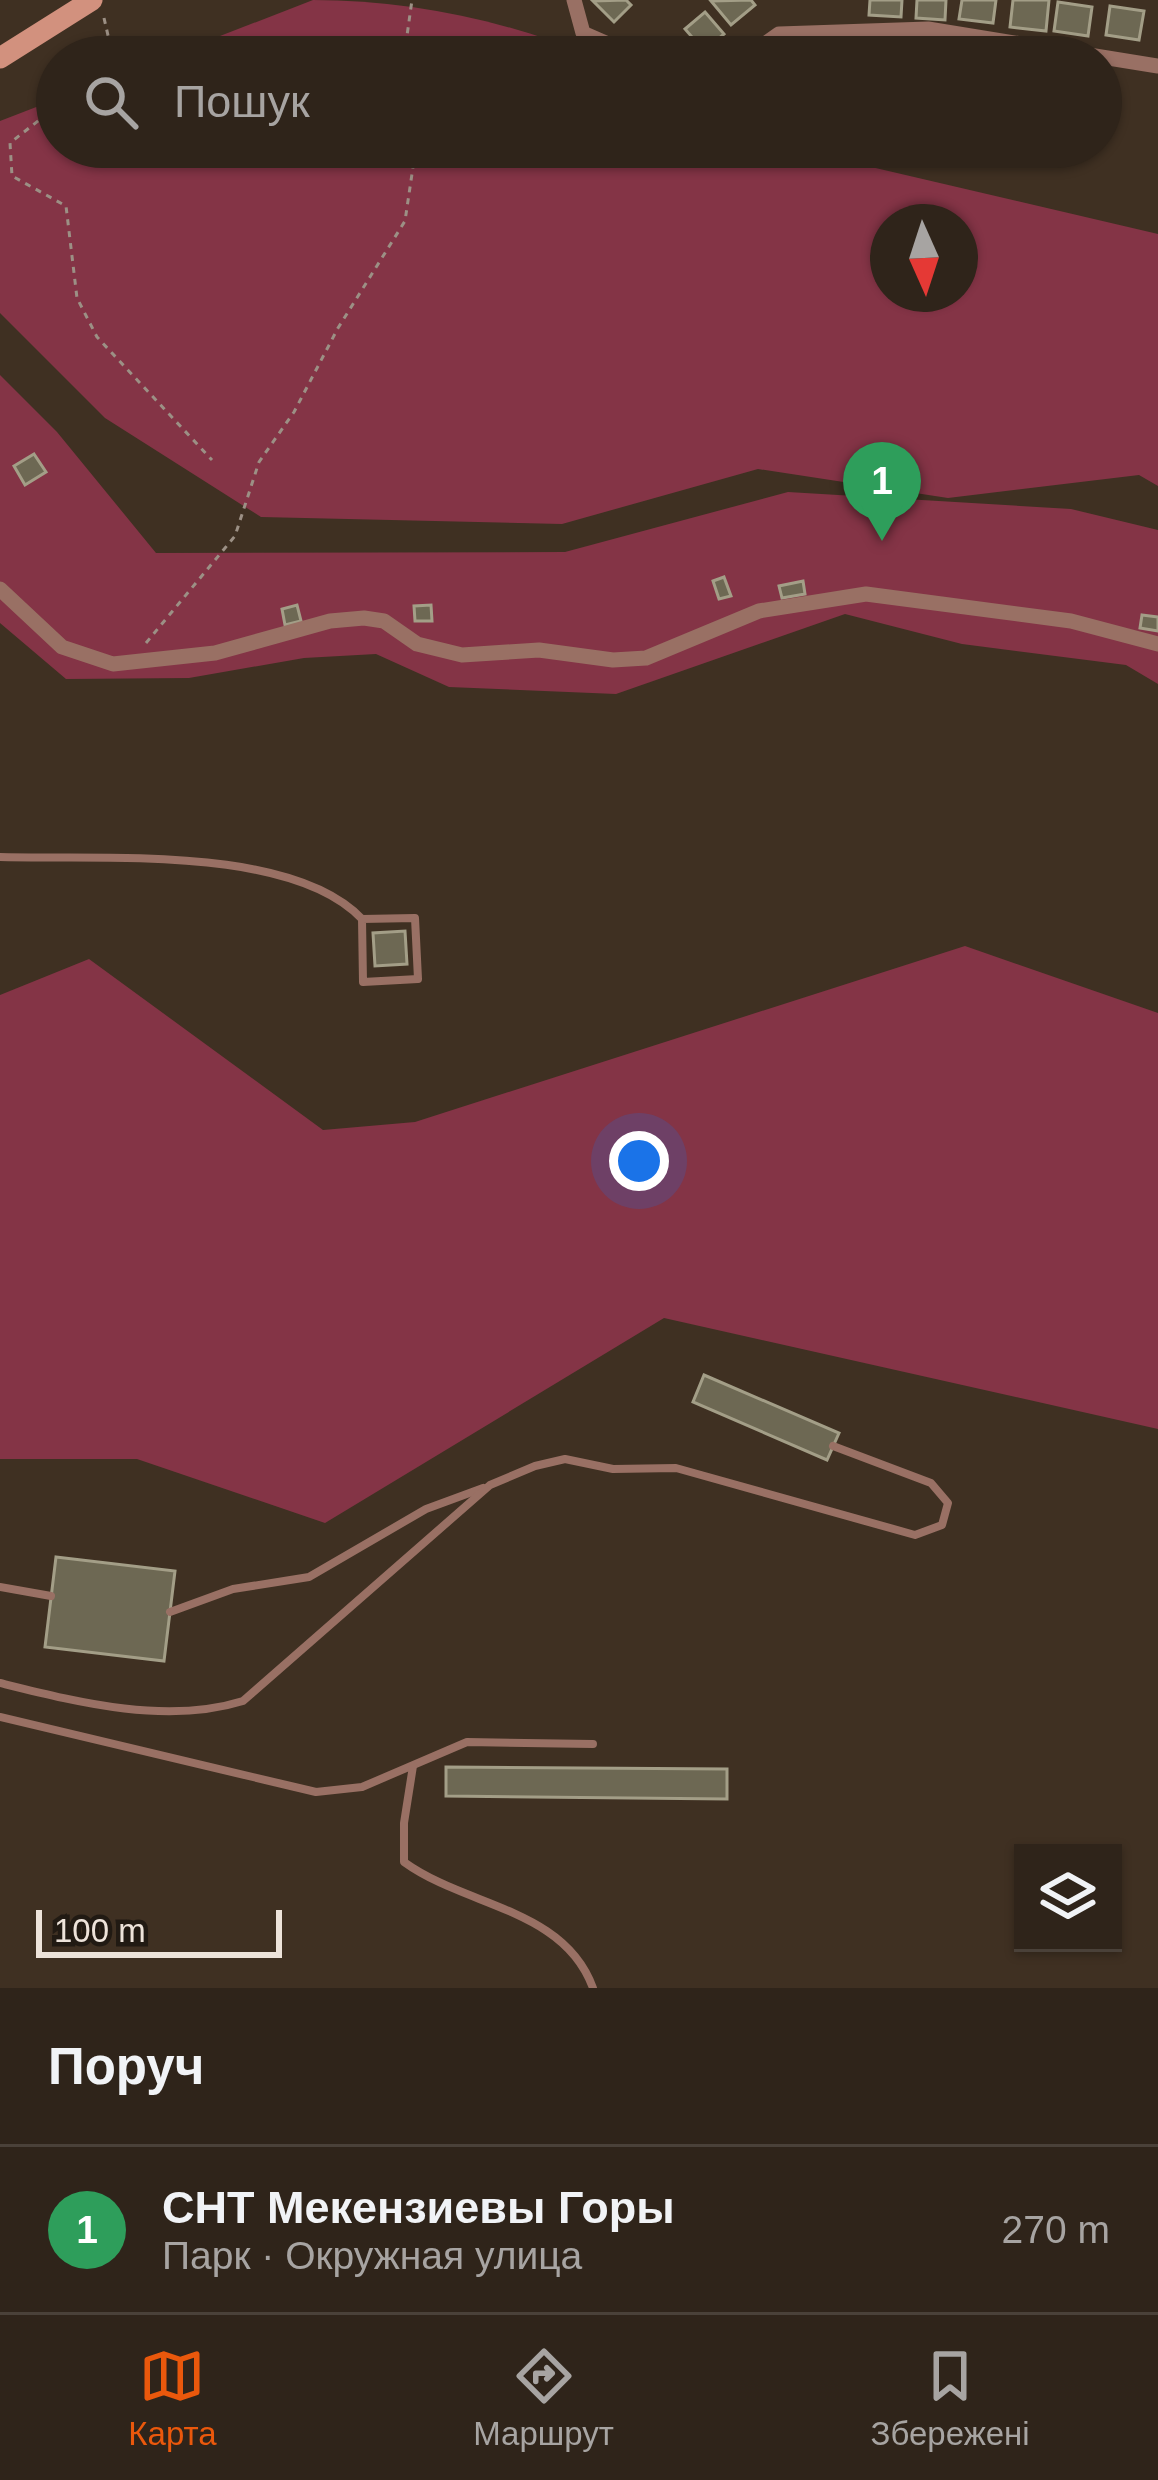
<!DOCTYPE html>
<html lang="uk">
<meta charset="utf-8">
<style>
:root{--surface:#2f241a;--page:#372c23;--text:#f1f3f6;--muted:#a7a4a2;--line:#4a4139;--accent:#ea580c}
body{margin:0;font-family:Helvetica,sans-serif;background:var(--page);color:var(--text)}
.controls{position:absolute;right:36px;bottom:36px;display:grid;overflow:hidden;border-radius:0px;box-shadow:0 3px 9px #0004}
.controls button{width:108px;height:108px;display:grid;place-items:center;padding:0;border:0;border-bottom:3px solid var(--line);background:var(--surface);color:var(--text);font:60px sans-serif}
.compass{position:absolute;left:870px;top:204px;width:108px;height:108px;border-radius:50%;background:var(--surface);box-shadow:0 3px 9px #0004;rotate:177deg}
.scale{position:absolute;left:36px;bottom:30px;width:246px;box-sizing:border-box;padding-left:12px;border:6px solid #ede3da;border-top:0;font-size:33px;line-height:42px;white-space:nowrap;color:#ede3da;-webkit-text-stroke:9px #211a13;paint-order:stroke}
.you{position:absolute;left:639px;top:1161px;width:42px;height:42px;margin:-30px;border:9px solid #fff;border-radius:50%;background:#1a73e8;box-shadow:0 0 0 18px #1a73e833}
.badge{display:grid;place-items:center;width:78px;height:78px;border-radius:50%;background:var(--accent);color:#fff;font-size:39px;font-weight:700}
.pin{position:absolute;translate:-50% -99px;filter:drop-shadow(0 3px 6px #0008)}
.pin::after{content:'';position:absolute;top:63px;width:42px;height:36px;background:inherit;clip-path:polygon(0 0,100% 0,50% 100%)}
.list{margin:0;padding:0;list-style:none}
h2{display:flex;justify-content:space-between;align-items:center;height:156px;margin:0;padding:0 48px;font-size:51px}
h2 small{font-size:39px;font-weight:400;color:var(--muted)}
.list li{display:grid;grid-template-columns:78px 1fr auto;gap:36px;align-items:center;box-sizing:border-box;height:168px;padding:0 48px;border-top:3px solid var(--line)}
.list b{display:block;font-size:45px;white-space:nowrap}
.list p{margin:0;font-size:39px;white-space:nowrap;color:var(--muted)}
.list em{font-size:39px;font-style:normal;color:var(--muted)}
.icon{flex:none;width:66px;height:66px;fill:none;stroke:currentColor;stroke-width:2;stroke-linecap:round;stroke-linejoin:round}
.map{position:relative;flex:none;width:1158px;height:1988px;overflow:hidden}
.search{position:absolute;background:var(--surface);box-shadow:0 3px 9px #0004;left:36px;right:36px;top:36px;height:132px;display:flex;align-items:center;gap:30px;box-sizing:border-box;padding:0 42px;border-radius:66px;color:var(--muted);font-size:45px}
.sheet{height:324px;background:var(--surface)}
nav{display:flex;justify-content:space-around;align-items:center;box-sizing:border-box;height:168px;border-top:3px solid var(--line);background:var(--surface);font-size:33px;color:var(--muted)}
nav a{display:grid;justify-items:center;gap:6px}
nav .on{color:var(--accent)}
.map>svg:first-child{display:block}
</style>
<div class="map">
<svg width="1158" height="1988" viewBox="0 0 1158 1988">
<rect width="100%" height="100%" fill="#3f3022"/>
<g fill="#843446" fill-rule="evenodd">
<path d="M313,0C408,0 506,20 594,57H166Z"/>
<path d="M57,99V147H809L837,159L1158,234V486L1139,475L948,498L758,469L562,524L261,517L105,418L0,313V121ZM960,222V294H888V222Z"/>
<path d="M0,375L57,432L156,553L565,552L788,492L1071,509L1158,530V684L1126,665L962,644L845,614L616,694L449,687L376,654L304,658L189,678L66,679L0,623Z"/>
<path d="M965,946L1158,1013V1429L664,1318L325,1523L137,1459H0V995L89,959L323,1130L415,1122Z"/>
</g>
<g fill="#6d6853" stroke="#a39e87" stroke-width="3">
<path d="M626,0L631,5L614,22L593,1Z"/>
<path d="M751,0L755,5L731,25L711,1Z"/>
<path d="M870,0H902L901,17L869,15Z"/>
<path d="M917,0H946L945,20L916,18Z"/>
<path d="M962,0H996L993,23L959,19Z"/>
<path d="M1013,0H1049L1046,31L1010,27Z"/>
<path d="M1058,2L1092,7L1088,36L1054,31Z"/>
<path d="M1110,6L1144,11L1139,40L1106,35Z"/>
<path d="M705,12L724,34L704,51L685,29Z"/>
<path d="M34,454L46,472L25,485L14,466Z"/>
<path d="M724,577L731,596L719,599L713,581Z"/>
<path d="M803,581L805,594L782,598L779,586Z"/>
<path d="M297,605L301,621L285,625L282,609Z"/>
<path d="M431,605L432,621H415L414,606Z"/>
<path d="M1142,615L1158,617V631L1140,628Z"/>
<path d="M405,931L407,964L375,966L373,933Z"/>
<path d="M704,1375L839,1433L827,1460L693,1402Z"/>
<path d="M56,1557L175,1571L164,1661L45,1647Z"/>
<path d="M446,1767L727,1769V1799L446,1796Z"/>
</g>
<g fill="none" stroke-linecap="round" stroke-linejoin="round">
<g stroke="#9c9085" stroke-width="3" stroke-dasharray="6 6" stroke-linecap="butt">
<path d="M104,18L113,57"/>
<path d="M404,57L412,0"/>
<path d="M57,106L10,143L12,176L66,206L77,298L97,337L212,460"/>
<path d="M146,643L235,536L259,462L294,412L338,328L405,221L416,147"/>
</g>
<g stroke="#997064" stroke-width="8">
<path d="M0,857C98,860 291,844 362,919L363,982L418,979L415,918L362,919"/>
<path d="M0,1587L51,1596"/>
<path d="M170,1612L233,1589L309,1577L426,1509L483,1488"/>
<path d="M0,1683C77,1702 166,1725 243,1701L490,1485L535,1466L565,1459L613,1469L676,1468L915,1535L942,1525L948,1503L931,1483L833,1446"/>
<path d="M0,1717L316,1792L362,1787L467,1742L593,1744"/>
<path d="M413,1766L404,1823V1862C466,1907 564,1908 593,1988"/>
</g>
<g stroke="#997064" stroke-width="15">
<path d="M574,0L583,33L638,57"/>
<path d="M746,57L779,34L928,29L1158,66"/>
<path d="M0,589L62,647L113,664L215,653L330,621L364,618L384,621L417,644L462,655L539,650L613,660L646,658L759,611L866,594L1071,621L1158,644"/>
</g>
<path stroke="#d2917e" stroke-width="21" d="M0,58L92,0"/>
</g>
</svg>
<div class="controls">
<button><svg class="icon" aria-label="layers" viewBox="0 0 24 24"><path d="M12 4l9 5-9 5-9-5zM3 14l9 5 9-5"/></svg></button>
</div>
<svg class="compass" viewBox="-18 -18 36 36"><path d="M0-13l5 13h-10z" fill="#e53935"/><path d="M0 13l5-13h-10z" fill="#a7a4a2"/></svg>
<div class="scale">100 m</div>
<div class="you"></div>
<div class="pin badge" style="left:882px;top:541px;background:#2e9e5b">1</div>
<div class="search"><svg class="icon" aria-label="search" viewBox="0 0 24 24"><circle cx="10" cy="10" r="6"/><path d="M15 15l6 6"/></svg>Пошук</div>
</div>
<section class="sheet">
<h2>Поруч<small></small></h2>
<ul class="list">
<li><span class="badge" style="background:#2e9e5b">1</span><div><b>СНТ Мекензиевы Горы</b><p>Парк · Окружная улица</p></div><em>270 m</em></li>
</ul>
</section>
<nav>
<a class="on"><svg class="icon" aria-label="map" viewBox="0 0 24 24"><path d="M3 6l6-2 6 2 6-2v14l-6 2-6-2-6 2zM9 4v14M15 6v14"/></svg>Карта</a>
<a><svg class="icon" aria-label="directions" viewBox="0 0 24 24"><path d="M12 3l9 9-9 9-9-9zM9 14v-3h6M13 9l2 2-2 2"/></svg>Маршрут</a>
<a><svg class="icon" aria-label="saved" viewBox="0 0 24 24"><path d="M7 4h10v16l-5-4-5 4z"/></svg>Збережені</a>
</nav>
